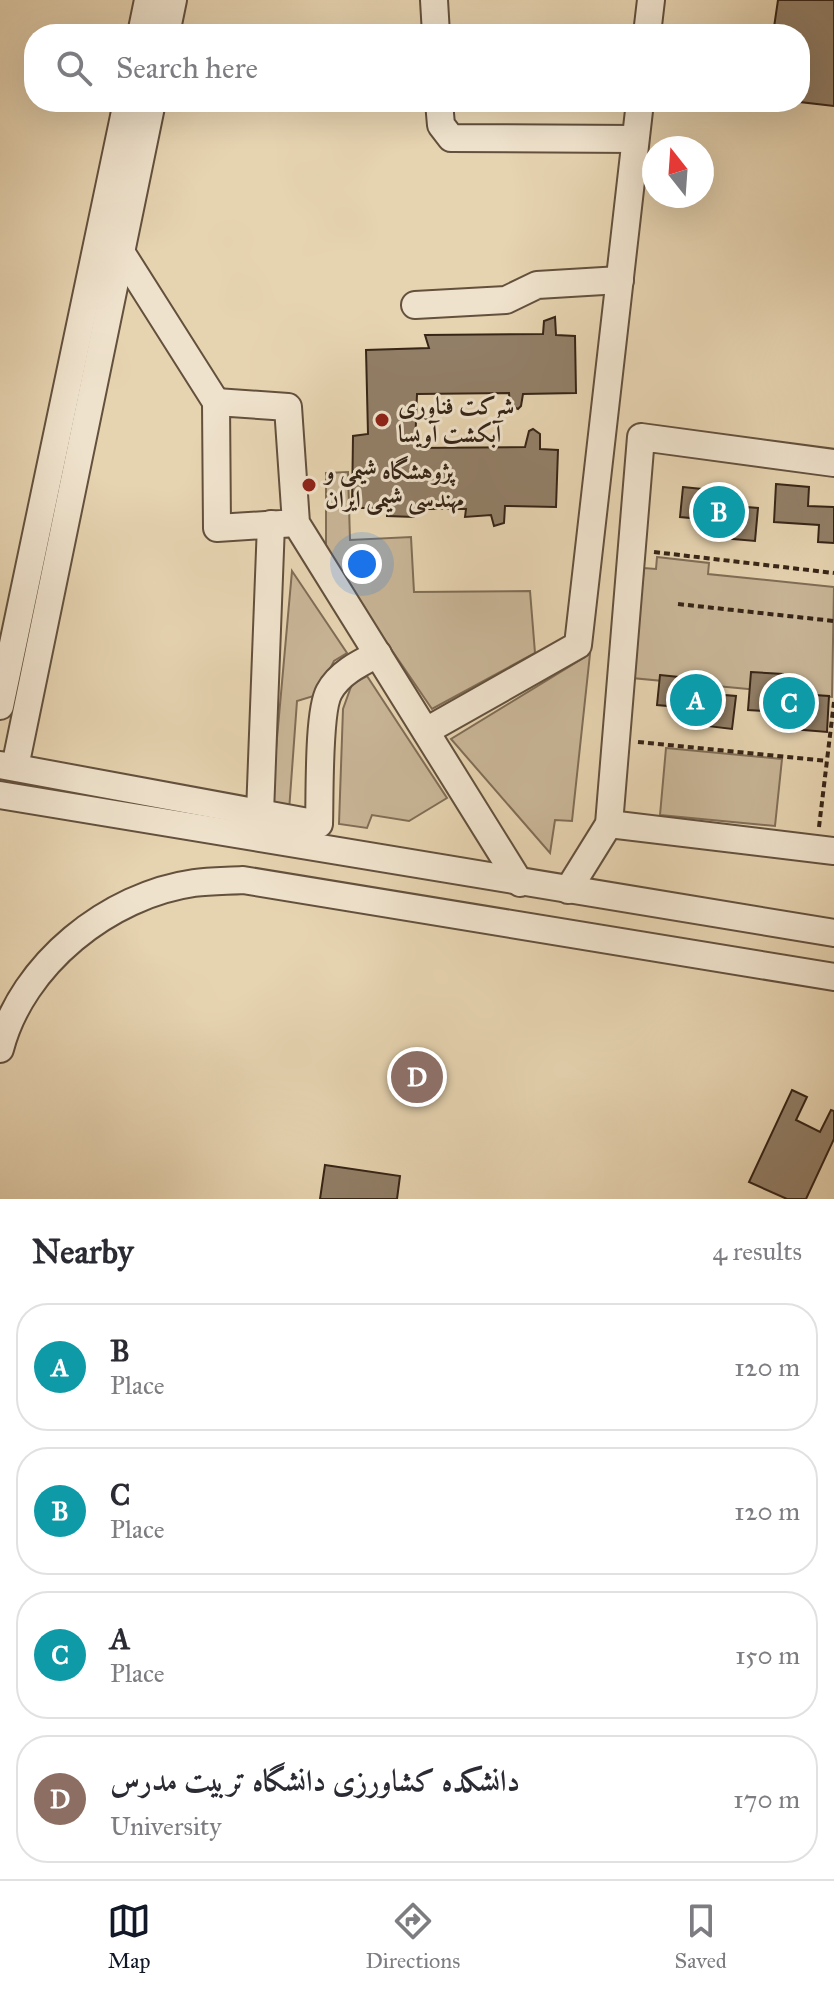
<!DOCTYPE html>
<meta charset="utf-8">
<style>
:root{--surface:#fff;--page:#f7f7f7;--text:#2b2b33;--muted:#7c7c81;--line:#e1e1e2;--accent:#111827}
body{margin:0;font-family:"IM FELL Great Primer",Amiri,serif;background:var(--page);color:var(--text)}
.compass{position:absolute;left:642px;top:136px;width:72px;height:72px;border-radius:50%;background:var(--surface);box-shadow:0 8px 32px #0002;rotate:343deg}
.you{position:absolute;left:362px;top:564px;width:28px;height:28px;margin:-20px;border:6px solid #fff;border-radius:50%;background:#1a73e8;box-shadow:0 0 0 12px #1a73e833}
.badge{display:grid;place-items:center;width:52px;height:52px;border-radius:50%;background:var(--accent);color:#fff;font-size:26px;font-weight:700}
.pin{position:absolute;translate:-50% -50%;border:4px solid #fff;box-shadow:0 2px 8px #0006}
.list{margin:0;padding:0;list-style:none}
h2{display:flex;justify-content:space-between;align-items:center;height:104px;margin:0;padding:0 32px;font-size:34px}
h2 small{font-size:26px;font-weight:400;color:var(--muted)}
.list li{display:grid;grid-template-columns:52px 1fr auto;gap:24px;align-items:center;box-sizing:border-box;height:128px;margin:0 16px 16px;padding:0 16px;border:2px solid var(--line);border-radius:32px}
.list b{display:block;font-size:30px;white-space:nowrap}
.list p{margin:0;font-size:26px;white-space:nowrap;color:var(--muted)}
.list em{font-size:26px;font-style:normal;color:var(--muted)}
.icon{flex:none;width:44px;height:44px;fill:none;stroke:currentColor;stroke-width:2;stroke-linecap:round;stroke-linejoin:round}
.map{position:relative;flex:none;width:834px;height:1199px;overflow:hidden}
.search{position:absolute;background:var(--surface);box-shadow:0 8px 32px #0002;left:24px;right:24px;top:24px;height:88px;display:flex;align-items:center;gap:20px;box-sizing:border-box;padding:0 28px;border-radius:32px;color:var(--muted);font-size:30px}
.sheet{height:680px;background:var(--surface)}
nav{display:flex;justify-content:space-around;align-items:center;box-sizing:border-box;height:112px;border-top:2px solid var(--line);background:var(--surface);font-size:22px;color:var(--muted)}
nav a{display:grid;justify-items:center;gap:4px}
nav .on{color:var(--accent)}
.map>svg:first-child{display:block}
</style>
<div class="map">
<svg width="834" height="1199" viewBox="0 0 834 1199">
<rect width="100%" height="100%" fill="#e6d3b0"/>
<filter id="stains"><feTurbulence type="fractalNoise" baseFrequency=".0025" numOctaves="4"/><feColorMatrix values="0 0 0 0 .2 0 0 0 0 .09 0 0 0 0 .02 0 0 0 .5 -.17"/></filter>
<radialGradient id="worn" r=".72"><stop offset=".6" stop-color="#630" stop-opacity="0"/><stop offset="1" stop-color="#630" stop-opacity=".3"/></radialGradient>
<g fill="#c8b596" stroke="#806d56" stroke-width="2">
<path d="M348,472L350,540L411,537L414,592L530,591L535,653L432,709L326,554V473Z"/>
<path d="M657,557L709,563L708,574L834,587L832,697L632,678L644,568L656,569Z"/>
<path d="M292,571L347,653L334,661L317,695L297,701L289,811L271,805Z"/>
<path d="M590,654L572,821L555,820L550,853L451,739Z"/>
<path d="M367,676L447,798L409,821L372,815L367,828L339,824L343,709L352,684Z"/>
<path d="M666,748L782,759L775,826L660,815Z"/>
</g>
<g fill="#927f67" stroke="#372517" stroke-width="2">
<path d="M778,0H834V106L800,102V34H773Z"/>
<path d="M555,317L556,335L575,336L576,393L523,394L521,406L518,409L510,405L509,393L417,394L415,448L525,447L529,431L533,429L540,434V449L558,450L556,507L505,506L504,523L494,526L491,515L465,517L466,509H414V517L387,516V508H352L353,436L368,434L366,350L429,348L425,335L543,334L544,321Z"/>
<path d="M776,484L809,487L808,506L834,507V543L818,542L819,525L774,522Z"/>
<path d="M683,487L711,490L709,504L758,508L755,541L722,538L723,521L680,517Z"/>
<path d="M751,672L783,674L782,693L829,696L827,732L792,729L793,713L748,710Z"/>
<path d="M660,675L688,678L687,692L736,696L732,729L699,725L701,709L657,705Z"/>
<path d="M792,1090L807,1097L796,1120L820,1132L831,1110L834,1111V1139L806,1199H787L749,1182Z"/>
<path d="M325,1165L400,1176L397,1199H320Z"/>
</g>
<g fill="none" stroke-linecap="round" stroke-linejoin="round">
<defs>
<g id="minor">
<path d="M434,0L436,34"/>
<path d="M141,34L148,0"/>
<path d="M166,34L173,0"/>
<path d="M647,34L651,0"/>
<path d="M439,102L441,125L451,138L635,139"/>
<path d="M121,252L216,402"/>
<path d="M415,305L506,300L537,285L620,280"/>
<path d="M296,523L217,528L216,402L288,407L296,523L520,883"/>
<path d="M0,706L127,102"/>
<path d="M426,731L578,645L640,102"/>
<path d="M0,765L319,824C320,797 318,712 329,692C339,673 360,663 378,654"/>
<path d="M15,767L152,102"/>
<path d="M0,795L834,933"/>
<path d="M260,813L271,524"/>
<path d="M609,824L834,851"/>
<path d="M568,890L609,824L641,437L834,463"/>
<path d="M0,1049C22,964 109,895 194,883C210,881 227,881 243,880L834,977"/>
</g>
</defs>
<use href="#minor" stroke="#63503d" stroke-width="30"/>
<g stroke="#372517" stroke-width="4" stroke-dasharray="6 4" stroke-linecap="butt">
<path d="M654,552L834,573"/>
<path d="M678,604L834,621"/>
<path d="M638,742L827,761"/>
<path d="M819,827L834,702"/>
</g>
<use href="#minor" stroke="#efe2cc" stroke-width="26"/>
</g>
<g fill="#8f2418" stroke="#efe2cc" stroke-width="3">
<circle cx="382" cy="420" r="8"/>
<circle cx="309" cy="485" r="8"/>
</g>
<g text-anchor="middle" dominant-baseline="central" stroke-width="6" stroke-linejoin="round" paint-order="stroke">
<g font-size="24" font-weight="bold" fill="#372517" stroke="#efe2cc" text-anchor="start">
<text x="398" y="406">شرکت فناوری<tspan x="398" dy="28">آبکشت آویسا</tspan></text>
<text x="325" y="471">پژوهشگاه شیمی و<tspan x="325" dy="28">مهندسی شیمی ایران</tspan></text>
</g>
</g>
<rect width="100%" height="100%" filter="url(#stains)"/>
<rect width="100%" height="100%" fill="url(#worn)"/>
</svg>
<svg class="compass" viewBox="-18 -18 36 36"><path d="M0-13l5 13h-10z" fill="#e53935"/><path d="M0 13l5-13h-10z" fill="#7c7c81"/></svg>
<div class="you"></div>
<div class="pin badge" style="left:696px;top:700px;background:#0f9aa8">A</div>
<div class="pin badge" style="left:719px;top:512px;background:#0f9aa8">B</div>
<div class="pin badge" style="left:789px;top:703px;background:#0f9aa8">C</div>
<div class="pin badge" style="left:417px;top:1077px;background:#8d6e63">D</div>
<div class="search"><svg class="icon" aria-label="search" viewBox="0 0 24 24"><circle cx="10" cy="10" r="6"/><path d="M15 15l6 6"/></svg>Search here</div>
</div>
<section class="sheet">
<h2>Nearby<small>4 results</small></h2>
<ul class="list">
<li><span class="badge" style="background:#0f9aa8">A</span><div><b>B</b><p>Place</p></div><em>120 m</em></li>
<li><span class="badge" style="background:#0f9aa8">B</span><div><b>C</b><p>Place</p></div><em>120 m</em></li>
<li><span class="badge" style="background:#0f9aa8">C</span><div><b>A</b><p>Place</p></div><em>150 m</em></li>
<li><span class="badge" style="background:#8d6e63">D</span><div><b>دانشکده کشاورزی دانشگاه تربیت مدرس</b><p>University</p></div><em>170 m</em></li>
</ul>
</section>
<nav>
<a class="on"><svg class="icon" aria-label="map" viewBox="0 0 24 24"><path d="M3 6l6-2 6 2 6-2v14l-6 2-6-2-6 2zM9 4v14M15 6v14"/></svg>Map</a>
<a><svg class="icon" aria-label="directions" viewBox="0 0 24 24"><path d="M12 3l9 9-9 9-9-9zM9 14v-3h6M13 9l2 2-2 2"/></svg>Directions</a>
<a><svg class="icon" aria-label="saved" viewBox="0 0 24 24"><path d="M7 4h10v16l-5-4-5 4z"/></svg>Saved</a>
</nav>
